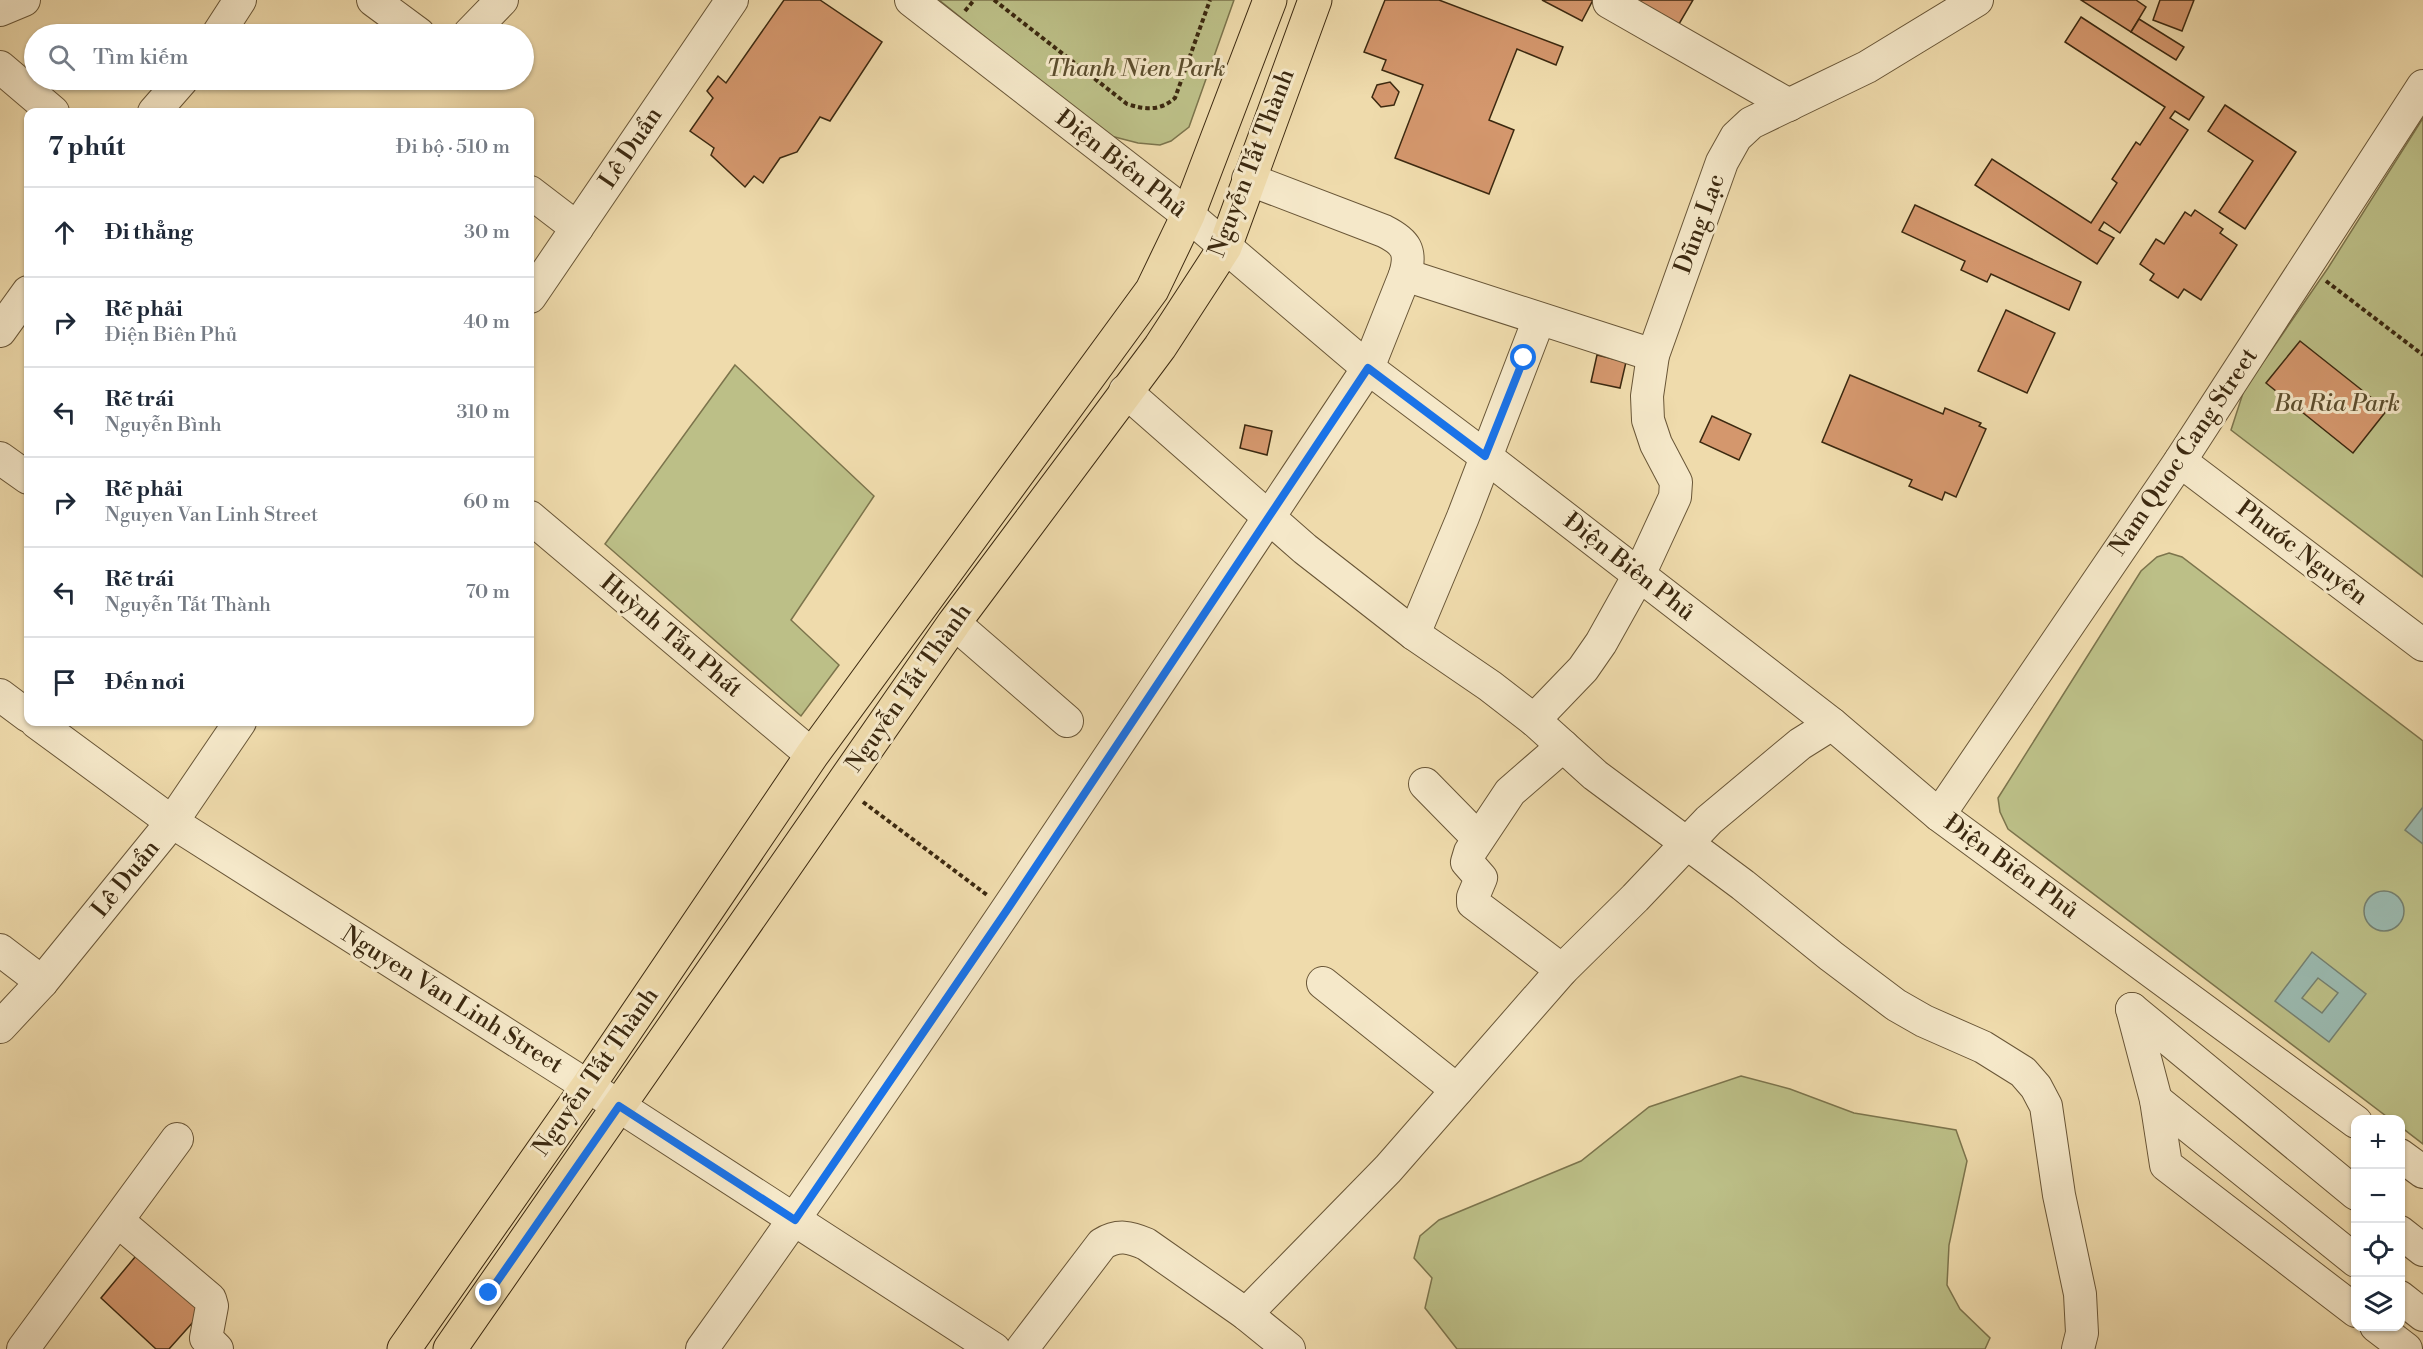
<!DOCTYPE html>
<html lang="vi">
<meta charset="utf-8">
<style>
:root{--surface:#fff;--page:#f6f6f7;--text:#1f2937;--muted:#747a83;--line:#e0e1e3}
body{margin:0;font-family:"Libre Bodoni",serif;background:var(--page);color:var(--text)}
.controls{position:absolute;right:18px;bottom:18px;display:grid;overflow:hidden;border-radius:12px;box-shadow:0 2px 4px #0004}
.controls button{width:54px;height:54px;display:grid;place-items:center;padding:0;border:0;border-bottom:2px solid var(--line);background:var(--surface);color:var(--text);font:30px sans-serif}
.stop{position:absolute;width:18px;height:18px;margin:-14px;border:4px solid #1a73e8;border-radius:50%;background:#fff}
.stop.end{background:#1a73e8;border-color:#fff;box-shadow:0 2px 6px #0008}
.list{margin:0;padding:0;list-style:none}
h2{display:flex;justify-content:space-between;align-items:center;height:78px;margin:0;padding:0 24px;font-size:26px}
h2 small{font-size:20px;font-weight:400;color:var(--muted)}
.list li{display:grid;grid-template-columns:39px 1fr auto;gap:18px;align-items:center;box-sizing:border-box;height:90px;padding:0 24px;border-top:2px solid var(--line)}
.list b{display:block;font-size:22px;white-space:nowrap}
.list p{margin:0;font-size:20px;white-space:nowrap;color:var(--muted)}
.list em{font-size:20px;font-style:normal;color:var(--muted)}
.icon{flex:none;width:33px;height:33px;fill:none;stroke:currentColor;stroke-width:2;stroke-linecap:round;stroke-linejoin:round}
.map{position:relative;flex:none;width:2423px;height:1349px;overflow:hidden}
.search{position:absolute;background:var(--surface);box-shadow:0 2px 4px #0004;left:24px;top:24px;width:510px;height:66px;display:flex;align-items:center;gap:15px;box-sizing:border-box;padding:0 21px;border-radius:33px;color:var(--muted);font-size:22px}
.panel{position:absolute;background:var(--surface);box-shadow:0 2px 4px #0004;left:24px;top:108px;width:510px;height:618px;border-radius:12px}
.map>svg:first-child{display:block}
</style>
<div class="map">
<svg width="2423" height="1349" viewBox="0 0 2423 1349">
<rect width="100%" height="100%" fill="#efdbac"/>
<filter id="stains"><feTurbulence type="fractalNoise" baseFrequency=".00333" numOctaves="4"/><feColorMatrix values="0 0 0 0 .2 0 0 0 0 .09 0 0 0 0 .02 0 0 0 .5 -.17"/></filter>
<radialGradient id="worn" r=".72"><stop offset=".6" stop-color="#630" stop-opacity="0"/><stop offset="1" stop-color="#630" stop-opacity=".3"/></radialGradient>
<g fill="#bcbf87" stroke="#7c744c" stroke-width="1.5">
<path d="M939,0H1234L1189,127L1171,141L1160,145L1138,143L1107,135Z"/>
<path d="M2423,118V577L2231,430L2244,390L2328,268Z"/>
<path d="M735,365L874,496L791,620L839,665L801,716L605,544Z"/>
<path d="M2169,553L2182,557L2423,741V1144L2401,1127L2400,1120L2390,1119L2008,829L2000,812L1998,798L2141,571L2157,557Z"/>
<path d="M1741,1076L1790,1089L1854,1113L1956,1130L1967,1161L1949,1245L1947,1285L1960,1309L1990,1338L1985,1349H1457L1425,1308L1432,1278L1414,1258L1420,1236L1439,1220L1581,1161L1649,1107Z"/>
</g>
<g fill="#9bbab0" stroke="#758070" stroke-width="1.5" fill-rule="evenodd">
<path d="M2423,807V844L2405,830Z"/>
<circle cx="2384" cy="911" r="20"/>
<path d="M2312,952L2366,994L2329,1042L2275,1001ZM2318,978L2338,993L2322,1013L2302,998Z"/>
</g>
<g fill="#d4976d" stroke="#3c2910" stroke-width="1.5">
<path d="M784,0H820L882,42L830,121L820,117L797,152L780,158L763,183L754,176L745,187L711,155L714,148L690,131L713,98L707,91L718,76L726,83Z"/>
<path d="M1385,0H1439L1563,47L1556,65L1517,49L1489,120L1514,130L1489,194L1395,158L1423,85L1382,70L1386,60L1364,52Z"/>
<path d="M1542,0H1593L1582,21Z"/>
<path d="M1636,0H1693L1679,24Z"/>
<path d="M2081,0H2136L2146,7L2131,32Z"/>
<path d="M2160,0H2194L2182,31L2153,20Z"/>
<path d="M2081,17L2204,97L2189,120L2175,111L2170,118L2188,130L2120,233L2104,222L2099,230L2114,238L2097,264L1975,185L1992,159L2091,223L2117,183L2112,179L2136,142L2140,145L2165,107L2065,42Z"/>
<path d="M2139,19L2184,47L2176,60L2131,32Z"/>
<path d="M1390,82L1399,92L1394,105L1381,107L1372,97L1377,85Z"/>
<path d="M2225,105L2296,152L2245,229L2219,212L2253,161L2208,131Z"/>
<path d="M1915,205L2081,282L2069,310L1991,274L1987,282L1961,270L1965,261L1902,232Z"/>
<path d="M2195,210L2223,229L2220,233L2237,245L2201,300L2184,289L2178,298L2150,280L2154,274L2140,264L2156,239L2164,244L2185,212L2191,216Z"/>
<path d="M2006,310L2055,333L2027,393L1978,371Z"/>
<path d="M2300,341L2387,410L2353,453L2266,383Z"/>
<path d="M1597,355L1626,362L1620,388L1591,382Z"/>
<path d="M1850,375L1943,414L1945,408L1981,423L1979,426L1986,429L1956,497L1945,492L1942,500L1909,486L1912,480L1822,442Z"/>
<path d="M1712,416L1751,434L1739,460L1700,442Z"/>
<path d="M1245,425L1272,431L1267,455L1240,448Z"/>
<path d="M140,1251L202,1312L169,1349H156L101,1298Z"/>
</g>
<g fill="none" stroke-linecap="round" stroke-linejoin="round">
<defs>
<g id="minor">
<path d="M373,0L419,34"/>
<path d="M911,0L1188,215L1368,368L1485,456L1832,724L1939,815L2356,1122"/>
<path d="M1609,2L1789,105"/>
<path d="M0,10L24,0"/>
<path d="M218,34L240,0"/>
<path d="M469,34L502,0"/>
<path d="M0,67L53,112"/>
<path d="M154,112L182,80"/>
<path d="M530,192L577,228"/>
<path d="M1405,275L1653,355"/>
<path d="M530,297L732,0"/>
<path d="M0,331L28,292"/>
<path d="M1125,391L1305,549L1414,634L1490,686L1534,720L1595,775L1743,885L1831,956L1896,1005L1924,1021L1983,1047L2023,1072L2036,1087L2046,1106L2059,1195L2080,1294L2082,1333L2078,1349"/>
<path d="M0,458L28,478"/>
<path d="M2180,461L2423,645"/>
<path d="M530,517L812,755"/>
<path d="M954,623L1067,721"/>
<path d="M1414,634L1463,517L1539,319"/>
<path d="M0,695L28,716"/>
<path d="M1534,720L1583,669L1601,643L1639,575L1675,497L1676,482L1656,444L1648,420L1647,396L1653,355L1722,162L1736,137L1751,123L1867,67L1977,0"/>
<path d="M36,722L172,822L619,1106L994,1349"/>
<path d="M1425,784L1478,838"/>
<path d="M1939,815L2180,461L2423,86"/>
<path d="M0,950L42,982"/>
<path d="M1562,970L1473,903V897L1481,878L1467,862L1470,852L1510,792L1563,746"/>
<path d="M1323,983L1457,1090"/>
<path d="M2132,1009L2156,1100L2166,1165L2356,1311"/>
<path d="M2132,1009L2356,1194"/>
<path d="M0,1027L42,982L172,822L240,722"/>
<path d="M2156,1100L2356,1261"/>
<path d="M2400,1155L2423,1172"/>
<path d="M118,1221L210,1299L212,1306L206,1338L217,1349"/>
<path d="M2400,1232L2423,1250"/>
<path d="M2400,1297L2423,1315"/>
<path d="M1246,1314L1388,1169L1562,970L1635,898L1709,820L1800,744L1832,724"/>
<path d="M2376,1326L2406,1349"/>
<path d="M23,1349L177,1139"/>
<path d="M702,1349C932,1028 1149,697 1368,368L1405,275C1412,251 1406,242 1384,231L1248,179"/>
<path d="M1022,1349L1102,1244C1118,1234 1130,1237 1146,1244L1246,1314L1289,1349"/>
</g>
<g id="major">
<path d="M404,1349L588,1086L812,755L1152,290L1188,215L1270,0"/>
<path d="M450,1349L954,623L1160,347L1225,247L1315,0"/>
</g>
</defs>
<use href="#minor" stroke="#695637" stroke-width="34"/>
<use href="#major" stroke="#3c2910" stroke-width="35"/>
<g stroke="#3c2910" stroke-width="4" stroke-dasharray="4.5 3" stroke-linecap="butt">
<path d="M994,0L1127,104C1146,110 1160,111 1175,98L1210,0"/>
<path d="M965,11L974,0"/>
<path d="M2326,281L2423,355"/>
<path d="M863,802L987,895"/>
</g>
<use href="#minor" stroke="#f5e8c9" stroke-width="32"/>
<use href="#major" stroke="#efdbac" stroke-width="33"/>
</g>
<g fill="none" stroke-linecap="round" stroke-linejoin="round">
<path stroke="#1a73e8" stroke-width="8" d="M489,1293L619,1106L795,1220L1007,910L1368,368L1485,456L1524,358"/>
</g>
<g text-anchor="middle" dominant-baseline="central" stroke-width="6" stroke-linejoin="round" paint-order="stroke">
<g font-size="24" font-style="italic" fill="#5c4e2e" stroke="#f5e8c9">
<text x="1136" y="69">Thanh Nien Park</text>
<text x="2337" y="404">Ba Ria Park</text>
</g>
<g font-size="24" fill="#3c2910" stroke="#f5e8c9">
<text transform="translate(631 148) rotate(-56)">Lê Duẩn</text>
<text transform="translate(1252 163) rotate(-69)">Nguyễn Tất Thành</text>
<text transform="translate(1121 164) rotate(38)">Điện Biên Phủ</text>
<text transform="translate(1700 224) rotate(-70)">Dũng Lạc</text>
<text transform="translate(2184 452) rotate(-56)">Nam Quoc Cang Street</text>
<text transform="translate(2302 553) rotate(37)">Phước Nguyên</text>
<text transform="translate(1629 567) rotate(38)">Điện Biên Phủ</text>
<text transform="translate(671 636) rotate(40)">Huỳnh Tấn Phát</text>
<text transform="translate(909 688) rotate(-55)">Nguyễn Tất Thành</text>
<text transform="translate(2011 867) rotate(36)">Điện Biên Phủ</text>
<text transform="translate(126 879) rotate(-51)">Lê Duẩn</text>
<text transform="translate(452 1000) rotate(32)">Nguyen Van Linh Street</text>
<text transform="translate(596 1072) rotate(-55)">Nguyễn Tất Thành</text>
</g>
</g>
<rect width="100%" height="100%" filter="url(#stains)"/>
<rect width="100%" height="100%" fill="url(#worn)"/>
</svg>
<div class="controls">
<button>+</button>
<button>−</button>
<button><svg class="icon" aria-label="locate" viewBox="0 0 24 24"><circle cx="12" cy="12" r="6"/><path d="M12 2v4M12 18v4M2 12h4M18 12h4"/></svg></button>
<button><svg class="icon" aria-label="layers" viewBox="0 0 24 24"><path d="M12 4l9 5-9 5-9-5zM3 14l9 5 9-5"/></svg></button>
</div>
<div class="stop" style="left:1524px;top:358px"></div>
<div class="stop end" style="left:489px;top:1293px"></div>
<div class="search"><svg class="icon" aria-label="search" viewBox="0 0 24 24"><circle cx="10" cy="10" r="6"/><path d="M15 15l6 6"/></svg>Tìm kiếm</div>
<section class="panel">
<h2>7 phút<small>Đi bộ · 510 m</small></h2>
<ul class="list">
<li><svg class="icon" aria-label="ahead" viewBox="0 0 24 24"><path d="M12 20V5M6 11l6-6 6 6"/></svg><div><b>Đi thẳng</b></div><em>30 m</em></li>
<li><svg class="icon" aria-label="right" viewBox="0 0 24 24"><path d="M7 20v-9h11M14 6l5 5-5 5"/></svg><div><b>Rẽ phải</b><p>Điện Biên Phủ</p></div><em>40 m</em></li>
<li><svg class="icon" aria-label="left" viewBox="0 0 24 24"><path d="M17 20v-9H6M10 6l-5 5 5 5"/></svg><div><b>Rẽ trái</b><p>Nguyễn Bình</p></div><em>310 m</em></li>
<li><svg class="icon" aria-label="right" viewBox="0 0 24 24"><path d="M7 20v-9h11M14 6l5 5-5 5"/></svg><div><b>Rẽ phải</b><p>Nguyen Van Linh Street</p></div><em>60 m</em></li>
<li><svg class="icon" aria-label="left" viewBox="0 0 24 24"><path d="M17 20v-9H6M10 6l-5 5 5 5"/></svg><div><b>Rẽ trái</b><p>Nguyễn Tất Thành</p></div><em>70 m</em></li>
<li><svg class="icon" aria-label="arrive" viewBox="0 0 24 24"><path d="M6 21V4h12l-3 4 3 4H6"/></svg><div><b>Đến nơi</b></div></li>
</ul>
</section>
</div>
